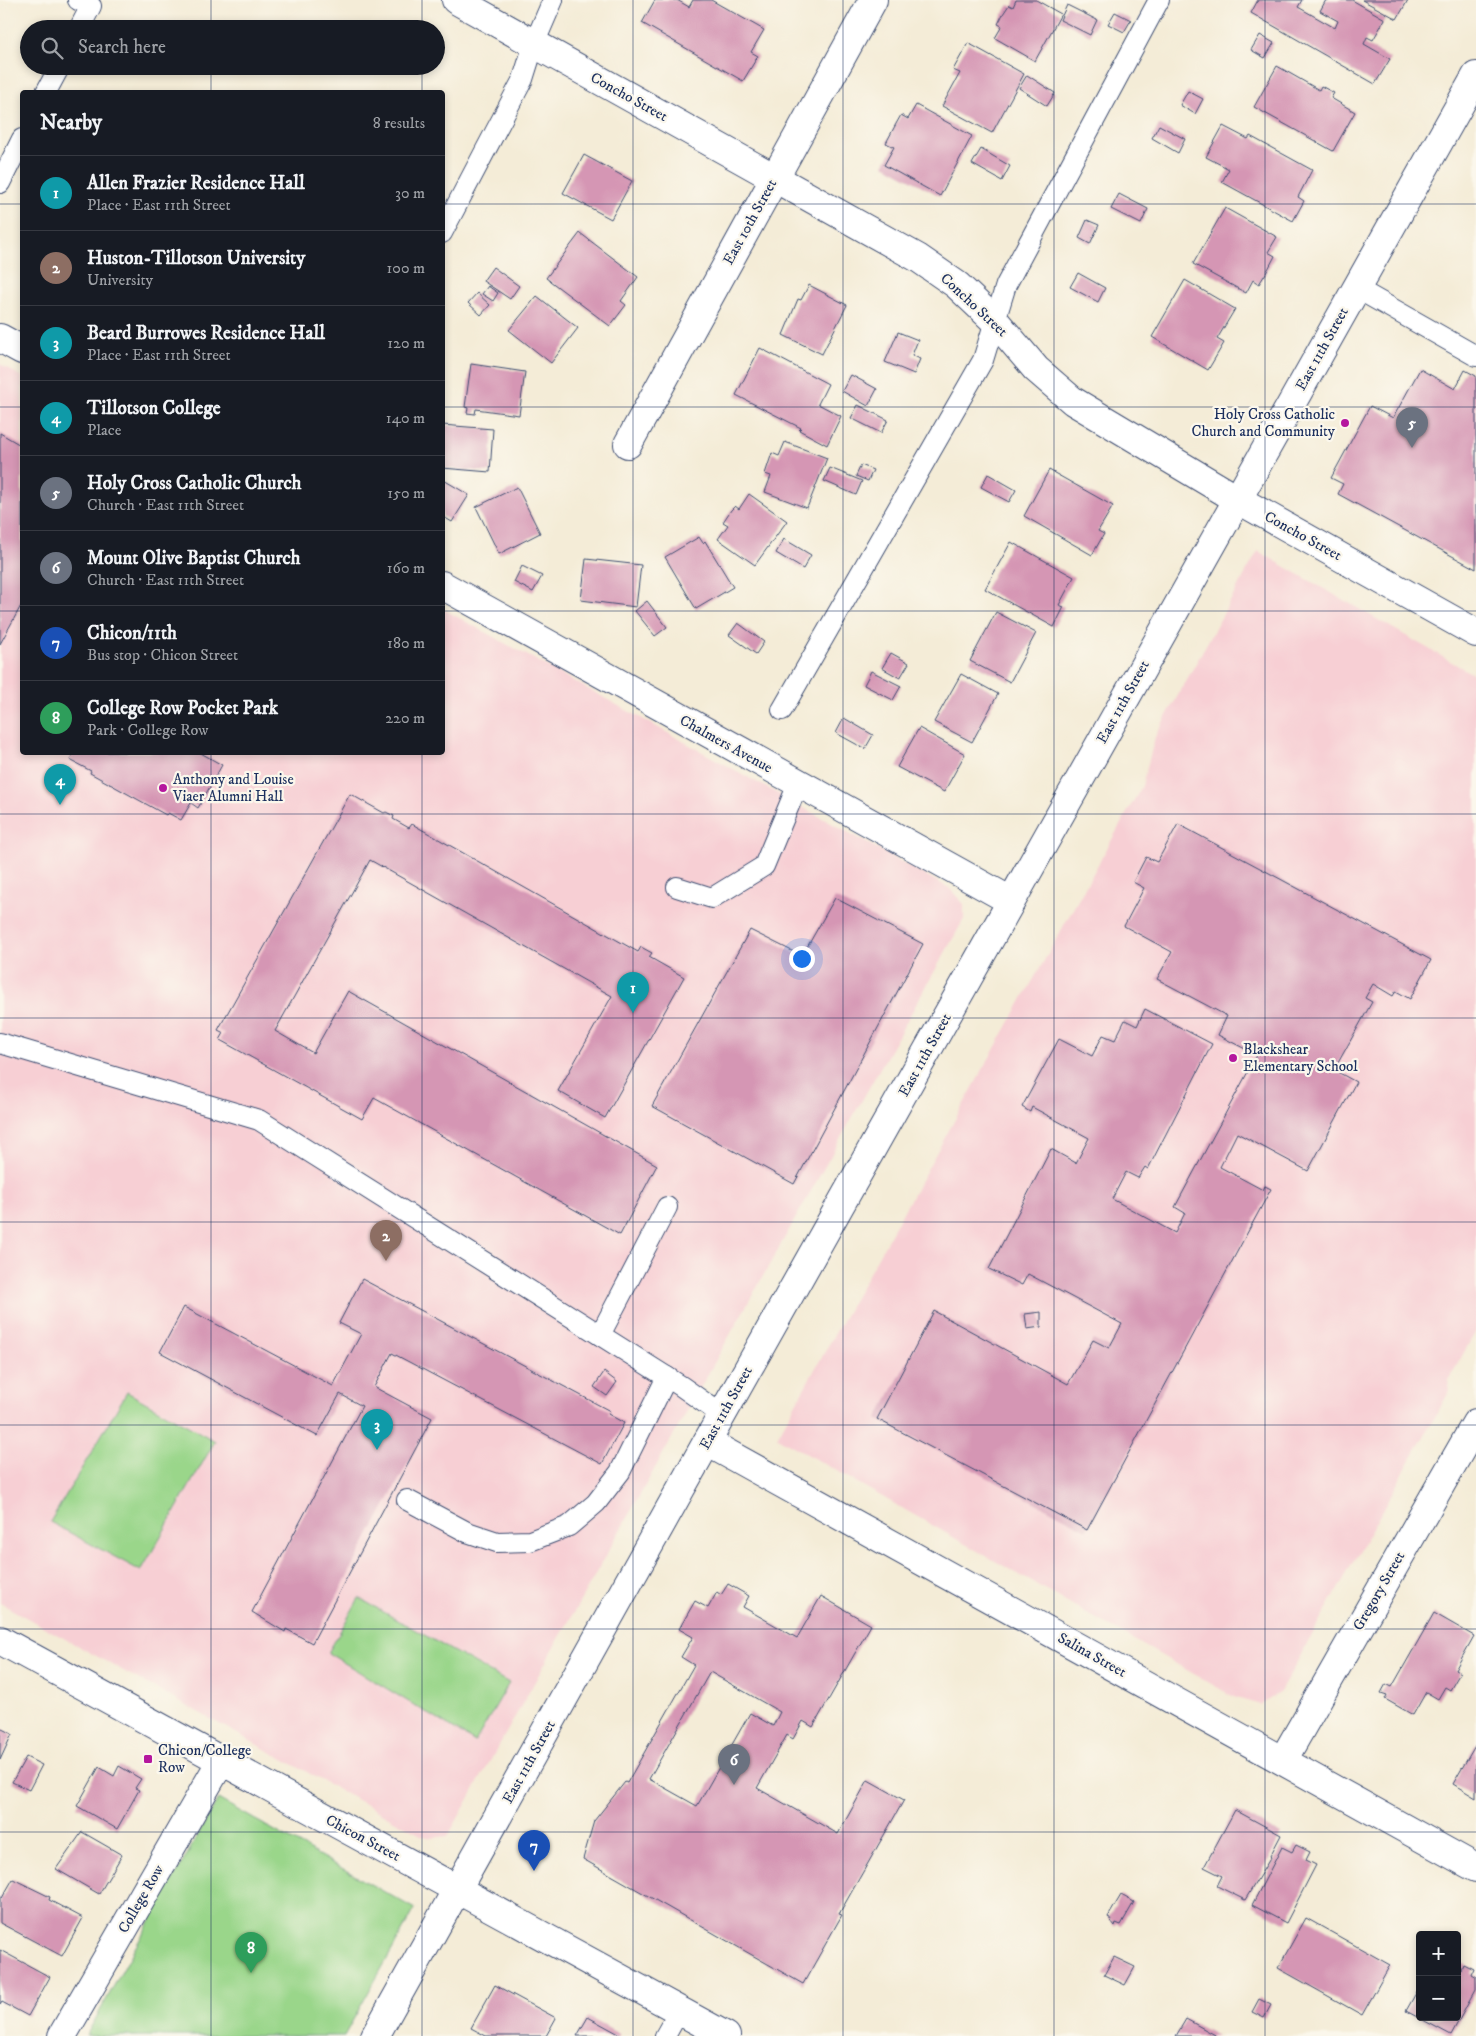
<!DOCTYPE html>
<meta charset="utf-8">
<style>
:root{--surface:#171b24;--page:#242831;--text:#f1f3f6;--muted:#9ea1a6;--line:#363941;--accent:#d690ce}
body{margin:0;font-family:"IM FELL DW Pica",serif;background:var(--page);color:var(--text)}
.controls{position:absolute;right:15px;bottom:15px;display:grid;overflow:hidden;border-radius:5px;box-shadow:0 2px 8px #0003}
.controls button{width:45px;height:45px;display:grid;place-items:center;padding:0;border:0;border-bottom:1px solid var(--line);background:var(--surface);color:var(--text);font:25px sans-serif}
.you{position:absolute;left:801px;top:958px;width:18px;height:18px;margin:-12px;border:4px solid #fff;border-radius:50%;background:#1a73e8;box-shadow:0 0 0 8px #1a73e833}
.badge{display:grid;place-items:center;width:32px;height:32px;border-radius:50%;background:var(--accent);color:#fff;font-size:16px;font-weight:700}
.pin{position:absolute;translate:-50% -41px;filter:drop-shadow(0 1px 2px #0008)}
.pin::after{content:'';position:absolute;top:26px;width:18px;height:15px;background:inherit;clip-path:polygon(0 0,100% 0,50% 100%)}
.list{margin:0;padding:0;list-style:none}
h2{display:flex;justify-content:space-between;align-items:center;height:65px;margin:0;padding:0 20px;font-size:21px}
h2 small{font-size:16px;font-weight:400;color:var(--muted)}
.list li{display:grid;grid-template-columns:32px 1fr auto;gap:15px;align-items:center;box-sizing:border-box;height:75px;padding:0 20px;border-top:1px solid var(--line)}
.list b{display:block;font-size:19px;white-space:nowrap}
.list p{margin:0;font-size:16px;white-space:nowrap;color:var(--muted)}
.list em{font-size:16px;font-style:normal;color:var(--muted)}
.icon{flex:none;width:28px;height:28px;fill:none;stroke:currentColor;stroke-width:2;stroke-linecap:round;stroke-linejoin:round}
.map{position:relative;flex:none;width:1476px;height:2036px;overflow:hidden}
.search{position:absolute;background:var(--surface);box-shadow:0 2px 8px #0003;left:20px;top:20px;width:425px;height:55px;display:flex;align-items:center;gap:12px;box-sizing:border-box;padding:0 18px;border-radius:28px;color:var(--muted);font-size:19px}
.panel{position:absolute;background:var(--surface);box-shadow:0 2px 8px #0003;left:20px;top:90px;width:425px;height:665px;border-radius:5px}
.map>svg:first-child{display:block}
</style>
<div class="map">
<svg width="1476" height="2036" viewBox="0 0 1476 2036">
<rect width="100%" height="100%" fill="#fbf7ec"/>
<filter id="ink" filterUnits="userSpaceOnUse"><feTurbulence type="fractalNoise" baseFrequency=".02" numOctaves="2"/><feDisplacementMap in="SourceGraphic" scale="10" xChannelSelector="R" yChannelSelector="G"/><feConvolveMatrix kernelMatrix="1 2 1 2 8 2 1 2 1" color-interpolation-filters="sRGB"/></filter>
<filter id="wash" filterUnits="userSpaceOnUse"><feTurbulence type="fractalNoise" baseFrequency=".0096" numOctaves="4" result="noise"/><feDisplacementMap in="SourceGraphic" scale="20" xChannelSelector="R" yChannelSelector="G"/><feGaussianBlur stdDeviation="1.12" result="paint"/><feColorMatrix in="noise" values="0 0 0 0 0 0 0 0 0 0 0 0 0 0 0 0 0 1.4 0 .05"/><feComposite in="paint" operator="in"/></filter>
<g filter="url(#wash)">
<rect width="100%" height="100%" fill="#f4ecd7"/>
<g fill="#f7cfd4">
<path d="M0,364L22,377V752H442L443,609L949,888L964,904V919L448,1836L431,1838L421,1835L0,1603Z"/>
<path d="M1258,551L1476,676V1331L1448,1381L1450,1390L1280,1692L1261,1705L1236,1698L777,1437L1142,786L1155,737Z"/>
</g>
<g fill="#9ad68a" stroke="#5a8274">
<path d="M127,1392L215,1441L141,1571L50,1522Z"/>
<path d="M359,1598L509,1683L475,1742L328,1653Z"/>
<path d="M218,1799L415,1909L344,2036H86Z"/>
</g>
<g id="blocks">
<g fill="#d596b4" fill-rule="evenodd">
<path d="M655,0H677L689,7L693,0H711L764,30L751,52L758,56L743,81L642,23Z"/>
<path d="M1016,0H1036L1061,14L1035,61L995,38L1002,26L998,24L1003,14L1009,5L1013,7Z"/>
<path d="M1258,0H1302L1298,7L1335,28L1338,21L1320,11L1326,0H1352L1385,19L1373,40L1367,37L1364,44L1390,59L1375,84L1251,13Z"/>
<path d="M1362,0H1408L1397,19Z"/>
<path d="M1067,5L1097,20L1090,35L1060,20Z"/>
<path d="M1115,12L1131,20L1124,32L1108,24Z"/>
<path d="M1260,35L1274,43L1265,58L1251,50Z"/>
<path d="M968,43L1024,74L992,133L942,106L960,73L953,70Z"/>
<path d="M1277,66L1319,90L1321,86L1334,93L1331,98L1355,112L1333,151L1254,107Z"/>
<path d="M1027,75L1055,93L1047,106L1019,88Z"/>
<path d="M1188,91L1203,99L1195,114L1180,105Z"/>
<path d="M916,105L972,136L940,196L884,165L894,147L886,143L896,124L901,115L908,119Z"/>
<path d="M1159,125L1185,139L1178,153L1152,138Z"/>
<path d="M1223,126L1248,139L1250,136L1312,170L1298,197L1304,201L1293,221L1222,182L1229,169L1206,157Z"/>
<path d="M981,149L1010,166L1002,181L972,164Z"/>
<path d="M584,155L632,181L611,219L563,193Z"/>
<path d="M1119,194L1148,209L1141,224L1111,209Z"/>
<path d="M1225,208L1277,237L1268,252L1275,256L1266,273L1259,284L1253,280L1246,293L1193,264Z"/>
<path d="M1087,220L1099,225L1090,244L1079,238Z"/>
<path d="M580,233L638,277L621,301L626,305L610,326L546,278Z"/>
<path d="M493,267L519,286L510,299L483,281Z"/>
<path d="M1078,273L1105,288L1098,302L1070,287Z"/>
<path d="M1185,280L1235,309L1217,339L1224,343L1208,370L1152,337Z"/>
<path d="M809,285L847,305L822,354L783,335L798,299L801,300Z"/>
<path d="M488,286L498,293L493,301L482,294Z"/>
<path d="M477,293L490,305L481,315L468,303Z"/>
<path d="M537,296L578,328L551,363L509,330Z"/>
<path d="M898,332L918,340L912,355L920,359L914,374L885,362Z"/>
<path d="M760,348L828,384L818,404L841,416L827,445L799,430L801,428L736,395Z"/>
<path d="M471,364L525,372L519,415L476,409L475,414L467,413L468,408L465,407Z"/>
<path d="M1420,369L1455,389L1465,370L1476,376V569L1338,494L1343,484L1331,478L1370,406L1393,418Z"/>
<path d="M851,375L877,389L868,406L842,391Z"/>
<path d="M858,405L888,420L881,433L851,418Z"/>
<path d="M442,425L493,429L490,472L442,468Z"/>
<path d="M0,433L22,446V604L0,644Z"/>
<path d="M785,442L827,458L807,508L765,492L771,476L765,474L772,453L779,456Z"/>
<path d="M861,465L873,470L868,481L856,476Z"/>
<path d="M830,468L862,481L856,495L824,481Z"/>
<path d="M1049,470L1113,506L1098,531L1104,534L1092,555L1024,516Z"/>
<path d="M988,474L1016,490L1009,502L981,487Z"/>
<path d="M442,479L469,495L452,522L442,516Z"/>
<path d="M517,487L540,533L499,554L476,507Z"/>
<path d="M749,494L787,521L755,565L718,539L728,525L723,522L731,510L735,506L739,509Z"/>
<path d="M699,537L703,543L705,541L733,587L696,609L665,557Z"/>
<path d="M784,539L811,555L803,569L776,553Z"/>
<path d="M1011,542L1074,577L1059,605L1064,607L1054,627L985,589Z"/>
<path d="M586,559L641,565L636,607L581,600Z"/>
<path d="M522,566L542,576L533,592L514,582Z"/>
<path d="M647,601L667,627L655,636L635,611Z"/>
<path d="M996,612L1036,633L1010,682L970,661Z"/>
<path d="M738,623L764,642L756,654L729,635Z"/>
<path d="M891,653L909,663L900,678L882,668Z"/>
<path d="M871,671L901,686L893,700L864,685Z"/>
<path d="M961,674L998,694L972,742L934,722Z"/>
<path d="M844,718L873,735L865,749L836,733Z"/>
<path d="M919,728L965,754L944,792L897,767Z"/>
<path d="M74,752H199L222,765L198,808L191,803L181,820L168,813L166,815L90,773L91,771L70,760Z"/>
<path d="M350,794L384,813L386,812L394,816L393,819L409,828L412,824L638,952L641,947L652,953L649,957L684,977L605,1118L558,1091L612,996L370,860L275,1031L313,1053L348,991L657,1165L620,1235L374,1098L362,1119L220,1040L224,1033L218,1030Z"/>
<path d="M1178,824L1431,960L1410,999L1396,991L1393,996L1373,984L1365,998L1372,1002L1334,1070L1356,1082L1308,1171L1237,1133L1220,1167L1263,1190L1265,1186L1271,1189L1087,1530L877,1419L934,1311L1068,1384L1093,1340L1109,1348L1122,1324L1028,1274L1022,1285L989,1269L1051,1149L1076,1163L1089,1138L1032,1107L1030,1112L1022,1107L1059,1039L1092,1056L1103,1035L1115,1040L1125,1020L1137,1026L1145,1009L1212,1044L1148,1169L1145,1167L1138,1178L1126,1172L1112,1199L1175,1233L1185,1213L1175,1207L1257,1055L1218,1035L1227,1016L1157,979L1172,952L1124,926L1144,888L1133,882L1146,857L1157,862Z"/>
<path d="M835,898L923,944L794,1184L652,1106L750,930L802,956Z"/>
<path d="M362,1279L610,1411L608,1414L624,1423L602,1464L392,1353L374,1387L432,1418L312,1643L286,1629L285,1632L252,1612L362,1406L340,1394L317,1436L160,1352L184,1307L333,1386L361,1334L339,1323Z"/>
<path d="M1041,1312V1327L1027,1329L1025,1314Z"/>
<path d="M604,1372L617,1382L607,1396L594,1387Z"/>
<path d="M728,1584L749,1596L743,1607L797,1638L821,1596L871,1625L813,1727L803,1721L793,1739L787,1735L757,1788L838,1834L868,1780L904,1800L839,1914L842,1915L803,1984L583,1859L594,1821L625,1782L627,1783L694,1665L681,1657L693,1637L679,1629L695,1601L708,1608L717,1592L721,1595ZM710,1672L780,1712L773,1726L750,1713L697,1806L649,1779Z"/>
<path d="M1434,1613L1474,1636L1455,1670L1460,1673L1450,1690L1445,1687L1438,1699L1426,1692L1413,1715L1385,1699L1387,1695L1381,1693L1386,1684L1392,1687Z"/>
<path d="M0,1728L12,1734L0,1760Z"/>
<path d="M1476,1744V1798L1453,1784Z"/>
<path d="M26,1757L42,1765L29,1790L12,1782Z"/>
<path d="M119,1766L141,1779L135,1788L139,1790L117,1829L77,1806L99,1767L114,1776Z"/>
<path d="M1235,1810L1281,1835L1270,1856L1271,1857L1245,1900L1217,1886L1222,1876L1204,1867Z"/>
<path d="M82,1832L122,1855L99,1894L56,1869Z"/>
<path d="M1296,1845L1310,1852L1306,1860L1316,1865L1286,1923L1252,1905L1282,1847L1292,1852Z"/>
<path d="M13,1879L50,1897L49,1900L83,1918L62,1956L0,1923V1896L2,1898Z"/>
<path d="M1121,1895L1134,1902L1121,1925L1116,1923L1115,1926L1108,1917Z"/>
<path d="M1306,1918L1390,1965L1362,2015L1278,1968Z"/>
<path d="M0,1950L50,1977L28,2016L2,2002L0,2005Z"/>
<path d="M1114,1957L1135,1967L1125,1985L1104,1975Z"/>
<path d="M1463,1964L1473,1969L1471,1974L1476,1977V1989L1451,2035L1406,2011L1420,1986V2017H1457V1967L1461,1969Z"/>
<path d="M495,1985L556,2018L546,2036H486L471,2028Z"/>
<path d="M1259,1999L1271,2005L1264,2018L1252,2012Z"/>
<path d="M588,2017L619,2034V2036H577Z"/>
<path d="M1186,2019L1217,2036H1176Z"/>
</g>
</g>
</g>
<g filter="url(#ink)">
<use href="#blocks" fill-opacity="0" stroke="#3c4b70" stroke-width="1"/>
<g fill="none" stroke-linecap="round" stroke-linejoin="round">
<defs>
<g id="service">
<path d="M78,0L91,6L79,29"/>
<path d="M46,92L60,66"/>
<path d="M0,183L22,139"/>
<path d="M442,233L523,79L534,44L553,0"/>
<path d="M1356,288L1476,356"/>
<path d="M782,710L983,360L1006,285L1159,0"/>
<path d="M677,887L712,898L764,866L798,784"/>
<path d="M0,1043L259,1120L681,1386L722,1415"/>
<path d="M600,1335L667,1207"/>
<path d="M407,1500L467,1532L497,1542L530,1541L569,1526L596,1503L620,1472L667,1377"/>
<path d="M665,2036L679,2011"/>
</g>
<g id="minor">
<path d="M456,0L918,258L957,285L996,322L1036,369L1073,401L1237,499L1476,633"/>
<path d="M0,338L22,350"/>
<path d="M628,444L873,0"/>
<path d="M442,585L1011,901"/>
<path d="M707,1442L1476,1868"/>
<path d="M1283,1760L1476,1423"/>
<path d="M62,2036L221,1761"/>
</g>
<g id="tertiary">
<path d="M0,1640L726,2036"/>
<path d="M375,2036L722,1415L1476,76"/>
</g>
</defs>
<use href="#service" stroke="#3c4b70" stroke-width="22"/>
<use href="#minor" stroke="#3c4b70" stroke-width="30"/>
<use href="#tertiary" stroke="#3c4b70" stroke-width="30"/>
<use href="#service" stroke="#fff" stroke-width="20"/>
<use href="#minor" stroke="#fff" stroke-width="28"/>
<use href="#tertiary" stroke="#fff" stroke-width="28"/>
</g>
</g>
<path fill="none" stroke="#1b2f5e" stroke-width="1" stroke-opacity="0.55" d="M211,0V29M422,0V29M633,0V2036M843,0V2036M1054,0V2036M1265,0V2036M211,66V92M422,66V92M0,204H22M442,204H1476M0,407H22M442,407H1476M0,611H22M442,611H1476M211,752V2036M422,752V2036M0,814H1476M0,1018H1476M0,1222H1476M0,1425H1476M0,1629H1476M0,1832H1476"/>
<g fill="#b5179e" stroke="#fbf7ec" stroke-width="2">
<circle cx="1345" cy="423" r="5"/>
<circle cx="163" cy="788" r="5"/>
<circle cx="1233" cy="1058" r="5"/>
<rect x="143" y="1754" width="10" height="10" rx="2.5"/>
</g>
<g text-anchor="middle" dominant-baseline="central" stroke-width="4.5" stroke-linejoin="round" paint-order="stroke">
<g font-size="15" fill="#1b2f5e" stroke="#fbf7ec">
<text transform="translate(629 97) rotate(29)">Concho Street</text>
<text transform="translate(750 222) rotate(-61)">East 10th Street</text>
<text transform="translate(974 305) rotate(43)">Concho Street</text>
<text transform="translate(1322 349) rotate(-61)">East 11th Street</text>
<text transform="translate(1303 536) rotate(29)">Concho Street</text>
<text transform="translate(1123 702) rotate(-61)">East 11th Street</text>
<text transform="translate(726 744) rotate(29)">Chalmers Avenue</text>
<text transform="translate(925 1055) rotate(-61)">East 11th Street</text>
<text transform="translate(726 1408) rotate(-61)">East 11th Street</text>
<text transform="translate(1379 1591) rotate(-60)">Gregory Street</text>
<text transform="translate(1092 1655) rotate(29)">Salina Street</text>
<text transform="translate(529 1762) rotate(-61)">East 11th Street</text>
<text transform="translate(363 1838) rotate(28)">Chicon Street</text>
<text transform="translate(141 1899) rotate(-60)">College Row</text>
</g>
<g font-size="15" fill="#1b2f5e" stroke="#fbf7ec" text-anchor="start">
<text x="1335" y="414" text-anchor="end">Holy Cross Catholic<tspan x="1335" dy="17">Church and Community</tspan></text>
<text x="173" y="779">Anthony and Louise<tspan x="173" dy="17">Viaer Alumni Hall</tspan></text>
<text x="1243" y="1049">Blackshear<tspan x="1243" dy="17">Elementary School</tspan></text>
<text x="158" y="1750">Chicon/College<tspan x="158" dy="17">Row</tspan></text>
</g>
</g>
</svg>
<div class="controls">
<button>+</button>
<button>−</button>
</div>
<div class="you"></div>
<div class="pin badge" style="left:633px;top:1013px;background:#0f9aa8">1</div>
<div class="pin badge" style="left:386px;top:1261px;background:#8d6e63">2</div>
<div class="pin badge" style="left:377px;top:1450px;background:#0f9aa8">3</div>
<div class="pin badge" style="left:60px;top:805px;background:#0f9aa8">4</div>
<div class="pin badge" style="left:1412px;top:448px;background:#6b7280">5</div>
<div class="pin badge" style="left:734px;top:1785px;background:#6b7280">6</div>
<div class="pin badge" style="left:534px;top:1871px;background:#1a4fb4">7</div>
<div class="pin badge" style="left:251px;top:1973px;background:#2e9e5b">8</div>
<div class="search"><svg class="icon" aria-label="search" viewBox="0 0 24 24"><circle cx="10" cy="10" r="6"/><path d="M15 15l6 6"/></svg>Search here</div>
<section class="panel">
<h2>Nearby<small>8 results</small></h2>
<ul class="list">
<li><span class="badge" style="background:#0f9aa8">1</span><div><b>Allen Frazier Residence Hall</b><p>Place · East 11th Street</p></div><em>30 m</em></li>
<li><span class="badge" style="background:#8d6e63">2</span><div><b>Huston-Tillotson University</b><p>University</p></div><em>100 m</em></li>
<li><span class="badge" style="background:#0f9aa8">3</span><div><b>Beard Burrowes Residence Hall</b><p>Place · East 11th Street</p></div><em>120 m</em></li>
<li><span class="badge" style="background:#0f9aa8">4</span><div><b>Tillotson College</b><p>Place</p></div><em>140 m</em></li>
<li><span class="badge" style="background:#6b7280">5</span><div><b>Holy Cross Catholic Church</b><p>Church · East 11th Street</p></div><em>150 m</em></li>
<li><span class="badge" style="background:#6b7280">6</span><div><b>Mount Olive Baptist Church</b><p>Church · East 11th Street</p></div><em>160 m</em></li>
<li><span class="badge" style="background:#1a4fb4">7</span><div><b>Chicon/11th</b><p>Bus stop · Chicon Street</p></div><em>180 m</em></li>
<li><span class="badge" style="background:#2e9e5b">8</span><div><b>College Row Pocket Park</b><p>Park · College Row</p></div><em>220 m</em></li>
</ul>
</section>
</div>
